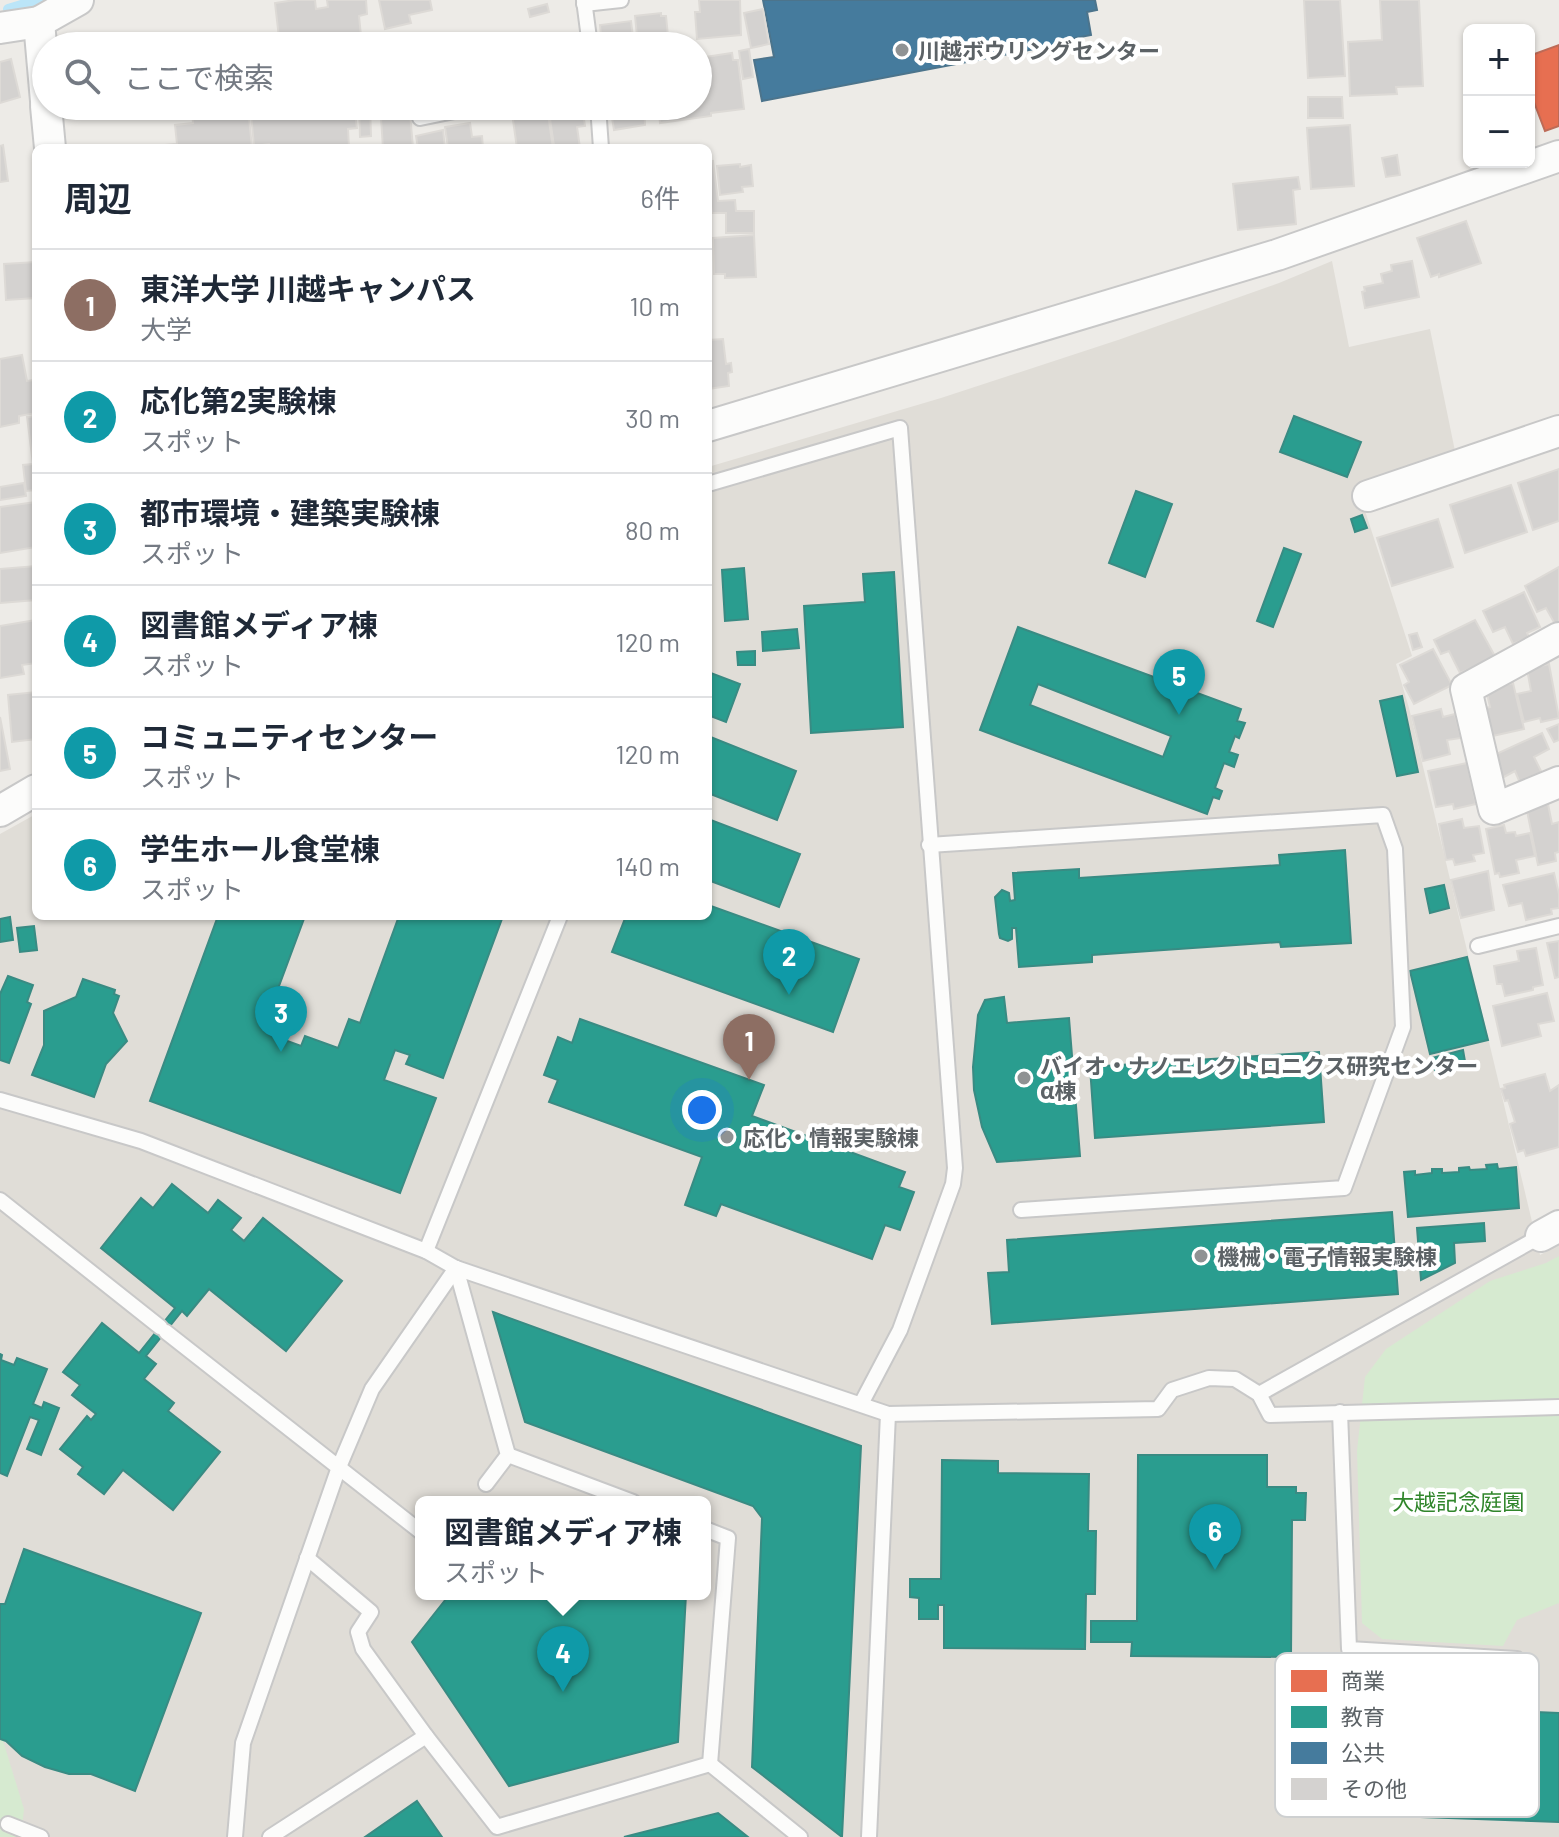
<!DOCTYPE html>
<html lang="ja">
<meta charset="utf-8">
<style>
:root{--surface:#fff;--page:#f2f2f3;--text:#1f2937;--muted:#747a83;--line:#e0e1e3;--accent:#8f9293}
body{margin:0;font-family:Barlow,"Noto Sans JP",sans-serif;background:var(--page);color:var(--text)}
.controls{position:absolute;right:24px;top:24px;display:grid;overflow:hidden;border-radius:12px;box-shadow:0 2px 6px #0004}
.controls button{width:72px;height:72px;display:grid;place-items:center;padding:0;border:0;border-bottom:2px solid var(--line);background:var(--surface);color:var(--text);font:40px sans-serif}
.you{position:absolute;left:702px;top:1110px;width:28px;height:28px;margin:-20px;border:6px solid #fff;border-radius:50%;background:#1a73e8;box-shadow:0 0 0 12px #1a73e833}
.badge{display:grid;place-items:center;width:52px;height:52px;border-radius:50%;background:var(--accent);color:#fff;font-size:26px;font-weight:700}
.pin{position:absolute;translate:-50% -66px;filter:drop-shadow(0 2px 4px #0008)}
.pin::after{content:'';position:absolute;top:42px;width:28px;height:24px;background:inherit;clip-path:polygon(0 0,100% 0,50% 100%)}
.popup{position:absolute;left:415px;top:1496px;width:296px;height:104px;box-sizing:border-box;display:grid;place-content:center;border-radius:12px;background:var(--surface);filter:drop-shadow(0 2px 6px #0005);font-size:26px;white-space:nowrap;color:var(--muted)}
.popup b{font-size:30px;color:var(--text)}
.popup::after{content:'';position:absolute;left:50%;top:100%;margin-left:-16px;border:16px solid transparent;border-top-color:var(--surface)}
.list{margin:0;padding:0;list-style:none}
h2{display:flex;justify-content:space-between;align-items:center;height:104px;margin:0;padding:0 32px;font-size:34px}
h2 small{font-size:26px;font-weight:400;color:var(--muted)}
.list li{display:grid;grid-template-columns:52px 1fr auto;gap:24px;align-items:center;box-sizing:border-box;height:112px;padding:0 32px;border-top:2px solid var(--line)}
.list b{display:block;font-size:30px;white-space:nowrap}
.list p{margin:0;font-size:26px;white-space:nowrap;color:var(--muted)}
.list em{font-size:26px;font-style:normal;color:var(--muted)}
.icon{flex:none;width:44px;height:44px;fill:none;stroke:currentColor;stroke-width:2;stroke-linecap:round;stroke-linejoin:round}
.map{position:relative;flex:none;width:1559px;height:1837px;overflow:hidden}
.search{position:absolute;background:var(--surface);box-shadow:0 2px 6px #0004;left:32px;top:32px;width:680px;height:88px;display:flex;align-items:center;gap:20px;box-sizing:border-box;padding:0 28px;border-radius:44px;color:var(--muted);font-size:30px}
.panel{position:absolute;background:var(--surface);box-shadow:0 2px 6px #0004;left:32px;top:144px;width:680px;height:776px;border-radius:12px}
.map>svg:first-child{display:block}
</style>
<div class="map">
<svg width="1559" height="1837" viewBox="0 0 1559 1837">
<rect width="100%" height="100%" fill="#edebe7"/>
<path fill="#e0ddd7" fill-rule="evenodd" d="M1332,261L1349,347L1430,329L1456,456L1358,489L1412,656L1396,664L1409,708L1540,1255L1559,1245V1837H0V834L36,814V916H708V467L941,398L1118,340L1279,283ZM421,1502H705V1594H421Z"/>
<g fill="#d6ead0">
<path d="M1559,1256V1603L1517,1620L1503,1646L1382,1639L1362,1623L1357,1451L1365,1377L1386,1349L1490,1281L1546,1263Z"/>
<path d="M0,1731L24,1809L21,1837H0Z"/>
</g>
<path fill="#e76f51" stroke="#bd6b57" stroke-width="2" d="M1559,45V126L1545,131L1529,89V56Z"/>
<g fill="#2a9d8f" stroke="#398b83" stroke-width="2" fill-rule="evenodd">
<path d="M1294,416L1361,442L1347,477L1280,452Z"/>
<path d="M1136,491L1172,504L1145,577L1109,563Z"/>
<path d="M1362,515L1367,528L1355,532L1351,519Z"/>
<path d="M1284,548L1301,554L1273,627L1257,621Z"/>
<path d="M744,568L748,619L725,621L722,570Z"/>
<path d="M894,572L903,727L811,733L804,606L865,602L863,574Z"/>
<path d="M1018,627L1241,709L1237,721L1245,723L1239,738L1235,736L1229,752L1238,755L1234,767L1224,763L1215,788L1222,791L1219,799L1213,797L1207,814L980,730ZM1038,684L1171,736L1163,757L1030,705Z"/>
<path d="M797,629L799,648L763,651L762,632Z"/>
<path d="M755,651V665H738L737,652Z"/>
<path d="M708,672L740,684L726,722L708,715Z"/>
<path d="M1402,696L1418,772L1397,776L1380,701Z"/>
<path d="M708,736L796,771L777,820L708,793Z"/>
<path d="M708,819L800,854L779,907L708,880Z"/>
<path d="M1345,850L1351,943L1281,947L1280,942L1092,955V962L1019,967L1016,928H1012V939L1008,941L1000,938L999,934L995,897L1002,890L1009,893L1010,901L1015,900L1013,873L1079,869V878L1280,865L1279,855Z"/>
<path d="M1444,885L1449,908L1430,913L1425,889Z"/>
<path d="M708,905L859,959L833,1032L612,952L626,916H708Z"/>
<path d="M218,916H305L269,1013L275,1015L268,1034L301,1046L305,1036L338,1048L349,1019L360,1023L399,916H503L443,1078L406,1064L410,1055L395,1050L384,1080L436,1098L400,1193L150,1101Z"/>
<path d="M10,917L13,940L0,942V919Z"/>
<path d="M34,926L37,950L20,952L17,928Z"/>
<path d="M1467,957L1488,1040L1430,1054L1410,971Z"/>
<path d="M8,976L33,985L27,1002L31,1004L9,1063L0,1060V994Z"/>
<path d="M83,979L115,990L114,994L119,996L113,1013L127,1041L106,1064L94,1097L32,1075L44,1045V1011L76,997Z"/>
<path d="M1004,997L1007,1023L1069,1018L1080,1156L997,1162L982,1127L974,1090L973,1067L978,1015L985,1000Z"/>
<path d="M580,1019L764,1085L752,1116L905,1172L899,1187L914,1192L900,1230L885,1225L872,1259L721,1204L716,1216L685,1205L702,1157L549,1102L558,1080L544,1075L558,1037L572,1043Z"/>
<path d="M1463,1050L1466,1067L1436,1075L1432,1058Z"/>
<path d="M1319,1052L1324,1122L1095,1138L1090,1067Z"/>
<path d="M1497,1164L1498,1169L1516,1167L1519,1208L1408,1217L1404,1172L1415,1171V1175L1432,1173V1169H1442V1173L1459,1172V1168L1469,1167L1470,1170L1487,1169L1486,1165Z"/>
<path d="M172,1184L208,1213L218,1200L241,1218L231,1230L244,1241L263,1218L342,1281L286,1351L209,1289L187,1316L182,1311L146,1356L156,1364L144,1379L174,1403L168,1411L220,1452L173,1510L123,1470L104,1494L78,1474L83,1467L60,1449L87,1416L91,1420L96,1414L72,1395L80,1385L63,1372L102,1323L139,1353L175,1308L101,1248L141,1198L153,1208Z"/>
<path d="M1392,1212L1398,1294L992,1324L988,1273L1009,1272L1007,1240Z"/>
<path d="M1484,1223L1485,1241L1454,1243L1455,1263L1421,1280L1417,1228Z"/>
<path d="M493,1312L861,1446L842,1837L752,1767L762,1518L753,1506L525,1422Z"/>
<path d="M0,1354L2,1355L1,1360L14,1365L17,1358L47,1369L33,1404L42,1408L44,1402L59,1408L41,1455L27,1449L39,1420L30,1417L7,1476L0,1473Z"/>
<path d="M1138,1455H1267V1487H1296V1493H1306L1305,1520H1292L1291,1657L1131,1656L1132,1642H1091V1621H1137Z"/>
<path d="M942,1460L998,1461V1473L1089,1474L1088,1531H1096L1095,1594H1086L1085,1649L944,1648V1605H938V1619H919V1598L910,1597V1579H941Z"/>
<path d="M24,1549L201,1613L135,1791L91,1774H69L45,1767L22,1756L6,1741L0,1739V1604H5Z"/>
<path d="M450,1594H686L678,1742L509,1786L412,1642Z"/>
<path d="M1409,1678L1469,1681L1468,1709L1559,1713V1822L1365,1815L1370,1700L1408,1701Z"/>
<path d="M417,1801L442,1837H365Z"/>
<path d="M718,1813L748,1837H624Z"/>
</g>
<path fill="#457b9d" stroke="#4c748c" stroke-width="2" d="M763,0H1095L1097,10L1087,12L1091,35L1065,40L1066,43L762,101L754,60L774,57Z"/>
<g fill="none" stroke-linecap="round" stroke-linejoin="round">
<path stroke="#bbe5f8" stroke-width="10" d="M8,9L38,0"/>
</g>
<g fill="#d4d2d0" stroke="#dddad6" stroke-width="2">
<path d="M295,0H315L316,9L328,7L327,0H366L367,14L359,16L361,36L320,42L321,46H280L275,3Z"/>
<path d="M379,0H430L432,10L409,15L411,23L385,29Z"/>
<path d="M699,0H740L741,35L697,39L695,12H700Z"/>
<path d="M1304,0H1340L1345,76L1308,78Z"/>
<path d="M1380,0H1419L1423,86L1396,87L1397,94L1350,96L1348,42L1382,40Z"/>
<path d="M547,4L549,12L530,17L528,9Z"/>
<path d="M763,9L769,44L751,48L744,13Z"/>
<path d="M661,13V16H666L669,46H638L635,16Z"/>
<path d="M631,21L634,46H602L600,25Z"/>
<path d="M531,36L533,46H494V42Z"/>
<path d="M749,49L753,77L743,79L739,51Z"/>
<path d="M732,53L733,60H738L744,109L711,113V116L660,123L659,113L652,114L651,106H698V58Z"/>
<path d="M11,59L20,97L0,103V62Z"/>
<path d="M1308,97H1342L1343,118H1308Z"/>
<path d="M156,106H182L183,109L156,112Z"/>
<path d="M210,106L248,108L252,148H166V145L177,144L175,125L193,123L192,113L211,111Z"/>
<path d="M327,106H354L357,128L348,129L349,148H270L269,144L254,146L251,114Z"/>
<path d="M359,106H370L371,136L360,137Z"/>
<path d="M582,106L585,126L577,127L580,148L554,146L550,119L555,118L554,109Z"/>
<path d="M610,106H644L645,125L614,130Z"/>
<path d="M542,109L543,115L548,114L553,148H517L512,113Z"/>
<path d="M410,113L413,148H383L381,118Z"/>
<path d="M470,123L472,137L482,136L483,148H448L445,127Z"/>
<path d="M1350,125L1354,186L1311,189L1307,128Z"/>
<path d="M443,130L445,148H418L416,136Z"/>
<path d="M3,145L8,181L0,182V146Z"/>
<path d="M1397,155L1400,175L1386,177L1382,158Z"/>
<path d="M713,161L718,201L735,200L736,211H754V233H726V213H712L711,206H708V162Z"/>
<path d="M740,164V167L751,165L753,186L742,187L743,192L720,195L717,166Z"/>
<path d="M1298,177L1300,189L1293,190L1296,224L1238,230L1233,184Z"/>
<path d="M1466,221L1481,263L1439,277V274L1431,277L1417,238Z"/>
<path d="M754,235L756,277L725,278V274H714L713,238Z"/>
<path d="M1412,261L1419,297L1365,308L1362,292L1365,291L1364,287L1383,283L1381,274L1392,271L1391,265Z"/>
<path d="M36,262V298L6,300L4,264Z"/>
<path d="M723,339L726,364L731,363L732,372L728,373L729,386L708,389V340Z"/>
<path d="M22,355L27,381L34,380L36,413L19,416V423L0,427V359Z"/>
<path d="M36,416V490L26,491L23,465L33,464L27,417Z"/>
<path d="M1559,469V521L1533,530L1518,483Z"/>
<path d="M24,483L26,496L0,500V487Z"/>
<path d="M1511,485L1527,532L1465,553L1450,505Z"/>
<path d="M36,502V547L0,553V507Z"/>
<path d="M1438,519L1453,567L1392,586L1377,538Z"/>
<path d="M36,566V600L0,603V569Z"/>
<path d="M1559,567V622L1555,624L1546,608L1537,612L1525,586Z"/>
<path d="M1524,592L1540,627L1527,633L1529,637L1513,644L1505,627L1493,632L1483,611Z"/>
<path d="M36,620V663L22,665L24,674L0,678V626Z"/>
<path d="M1475,620L1496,658L1460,673L1449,651L1441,654L1434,640Z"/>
<path d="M1417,633L1422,647L1413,650L1409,635Z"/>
<path d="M1433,649L1452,685L1414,704L1404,685L1409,682L1400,665Z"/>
<path d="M1549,664L1559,718L1541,722L1540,718L1524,722L1517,694L1531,691L1527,669Z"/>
<path d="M1513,683L1524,729L1488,737L1482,709L1490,707L1486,689Z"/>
<path d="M36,692V739L12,742L8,695Z"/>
<path d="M1441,709L1443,717L1455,714L1461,738L1447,740L1450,754L1423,761L1412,716Z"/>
<path d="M0,717L10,769L0,771Z"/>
<path d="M1559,724V740L1554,742L1547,729Z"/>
<path d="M1542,733L1549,749L1534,757L1542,773L1520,783L1515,771L1502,778L1492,756Z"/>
<path d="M1467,763L1476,804L1454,809L1453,804L1436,807L1428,771Z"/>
<path d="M1548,804L1552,824L1559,822V852L1555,853L1556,861L1538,865L1527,811Z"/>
<path d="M1462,819L1464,828L1479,826L1484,853L1473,855L1475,861L1455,865L1453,859L1446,860L1439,824Z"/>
<path d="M1504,825L1506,833L1515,832L1516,836L1530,833L1535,856L1516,860L1519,873L1500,877L1499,873L1495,874L1486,829Z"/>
<path d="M1488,871L1494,910L1461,918L1451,880Z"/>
<path d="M1554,873L1559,894V908L1551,909L1552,914L1526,920L1522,903L1509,906L1503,885Z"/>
<path d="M1559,941V977L1555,978L1547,943Z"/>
<path d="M1536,948L1543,985L1533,987V990L1505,996L1502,984H1497L1494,966L1519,961L1517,951Z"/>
<path d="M1547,993L1554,1021L1538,1024L1541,1036L1502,1046L1493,1006Z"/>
<path d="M1545,1074L1550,1091L1559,1085V1147L1526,1156L1524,1150L1518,1152L1510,1124L1515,1122L1508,1100L1505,1101L1501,1089L1505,1088L1504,1085Z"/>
</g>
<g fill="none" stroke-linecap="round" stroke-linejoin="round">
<defs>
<g id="lane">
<path d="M584,0L590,46"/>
<path d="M584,4L621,0"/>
<path d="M598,106L601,148"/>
<path d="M420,118L479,106"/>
<path d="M708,484L900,428L955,1168L953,1184L900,1330L861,1404"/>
<path d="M929,845L1383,815L1395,849L1403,1027L1344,1188L1021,1210"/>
<path d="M1478,946L1559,926"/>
<path d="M0,1100L141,1141L426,1251L456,1268L888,1414L1158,1409L1172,1390L1209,1378L1235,1379L1259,1394L1270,1415L1559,1407"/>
<path d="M0,1200L160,1327"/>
<path d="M426,1251L560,916"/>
<path d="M456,1268L508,1455L486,1484"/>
<path d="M166,1332L421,1532"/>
<path d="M1259,1394L1541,1236"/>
<path d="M1340,1412L1349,1649L1517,1659"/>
<path d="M508,1455L633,1502"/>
<path d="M307,1558L371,1612L358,1632L363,1649L426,1736L497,1827L710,1764L728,1538L705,1529"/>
<path d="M710,1764L800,1837"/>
<path d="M8,1824L41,1837"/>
<path d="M235,1837L243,1743L339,1467L372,1389L456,1268"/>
<path d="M270,1837L426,1736"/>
<path d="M869,1837L888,1414"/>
</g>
<g id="street">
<path d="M39,22L46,101"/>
<path d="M0,28L39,22L78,0"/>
<path d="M46,106L50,148"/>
<path d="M708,426L1277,255L1559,156"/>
<path d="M1368,496L1559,431"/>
<path d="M1559,638L1466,689L1494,809L1559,782"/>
<path d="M0,811L36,790"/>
<path d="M1541,1236L1559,1226"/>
</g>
</defs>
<use href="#lane" stroke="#c8c8c8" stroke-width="18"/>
<use href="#street" stroke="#c8c8c8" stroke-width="34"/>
<use href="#lane" stroke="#fcfcfb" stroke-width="14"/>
<use href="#street" stroke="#fcfcfb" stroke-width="30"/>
</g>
<g fill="#8f9293" stroke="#fff" stroke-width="3">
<circle cx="902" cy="50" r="8"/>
<circle cx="1024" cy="1078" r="8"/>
<circle cx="727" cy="1137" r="8"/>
<circle cx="1201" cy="1256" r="8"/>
</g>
<g text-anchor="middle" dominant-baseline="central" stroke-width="8" stroke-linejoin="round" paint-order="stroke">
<g font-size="22" font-weight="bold" fill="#5c6266" stroke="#fff" text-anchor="start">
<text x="918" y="50">川越ボウリングセンター</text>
<text x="1040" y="1065">バイオ・ナノエレクトロニクス研究センター<tspan x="1040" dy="25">α棟</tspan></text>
<text x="743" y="1137">応化・情報実験棟</text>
<text x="1217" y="1256">機械・電子情報実験棟</text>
</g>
<g font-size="22" fill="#31862c" stroke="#fff">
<text x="1458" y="1501">大越記念庭園</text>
</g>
</g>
<rect x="1275" y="1653" width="264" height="164" rx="12" fill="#fff" stroke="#ced0d1" stroke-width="2"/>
<rect x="1291" y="1670" width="36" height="22" fill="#e76f51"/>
<rect x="1291" y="1706" width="36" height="22" fill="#2a9d8f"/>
<rect x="1291" y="1742" width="36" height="22" fill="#457b9d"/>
<rect x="1291" y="1778" width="36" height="22" fill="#d4d2d0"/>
<g font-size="22" fill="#5c6266">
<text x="1341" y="1689">商業</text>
<text x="1341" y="1725">教育</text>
<text x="1341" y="1761">公共</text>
<text x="1341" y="1797">その他</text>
</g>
</svg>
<div class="controls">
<button>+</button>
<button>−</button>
</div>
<div class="you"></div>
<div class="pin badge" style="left:749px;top:1080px;background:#8d6e63">1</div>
<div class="pin badge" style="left:789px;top:995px;background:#0f9aa8">2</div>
<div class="pin badge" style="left:281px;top:1052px;background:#0f9aa8">3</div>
<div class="pin badge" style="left:563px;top:1692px;background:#0f9aa8">4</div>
<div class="popup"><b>図書館メディア棟</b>スポット</div>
<div class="pin badge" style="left:1179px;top:715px;background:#0f9aa8">5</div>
<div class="pin badge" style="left:1215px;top:1570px;background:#0f9aa8">6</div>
<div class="search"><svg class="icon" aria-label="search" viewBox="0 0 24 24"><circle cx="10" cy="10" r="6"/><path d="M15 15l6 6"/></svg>ここで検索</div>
<section class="panel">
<h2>周辺<small>6件</small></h2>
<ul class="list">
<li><span class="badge" style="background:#8d6e63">1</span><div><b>東洋大学 川越キャンパス</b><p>大学</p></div><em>10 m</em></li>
<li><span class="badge" style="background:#0f9aa8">2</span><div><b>応化第2実験棟</b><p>スポット</p></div><em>30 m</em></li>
<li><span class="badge" style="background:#0f9aa8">3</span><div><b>都市環境・建築実験棟</b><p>スポット</p></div><em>80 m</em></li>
<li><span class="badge" style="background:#0f9aa8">4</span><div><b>図書館メディア棟</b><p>スポット</p></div><em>120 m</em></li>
<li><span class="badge" style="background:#0f9aa8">5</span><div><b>コミュニティセンター</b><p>スポット</p></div><em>120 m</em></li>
<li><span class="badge" style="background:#0f9aa8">6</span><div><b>学生ホール食堂棟</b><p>スポット</p></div><em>140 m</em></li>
</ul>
</section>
</div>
